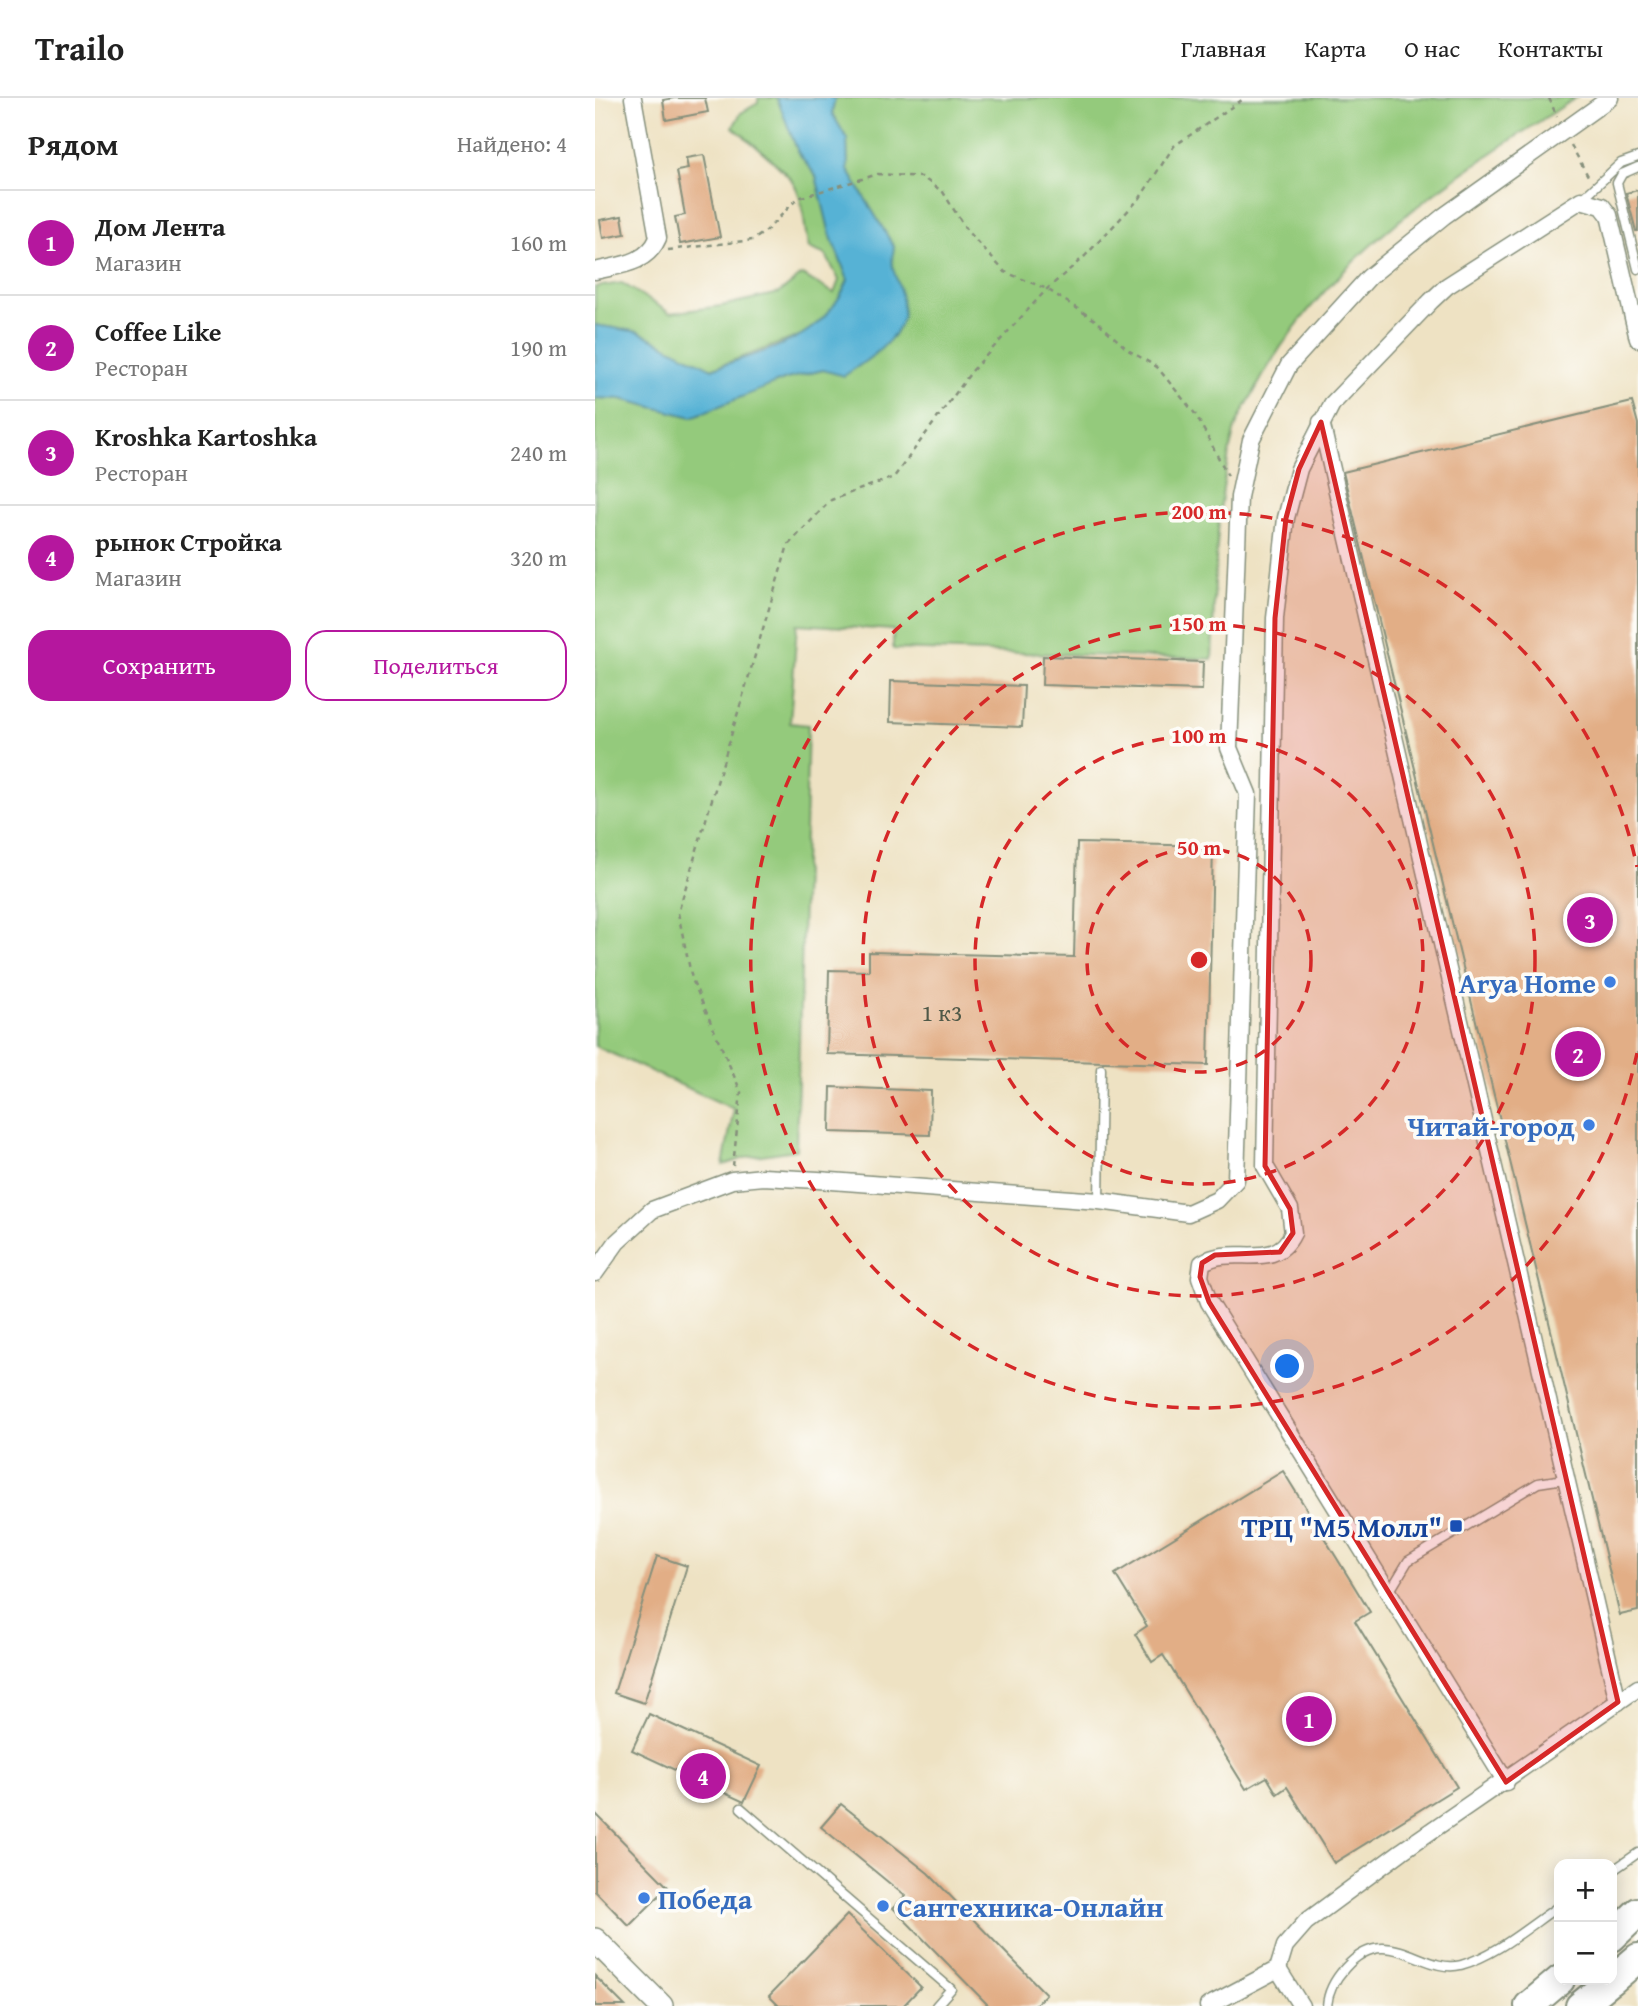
<!DOCTYPE html>
<html lang="ru">
<meta charset="utf-8">
<style>
:root{--surface:#fff;--page:#f2f2f2;--text:#222;--muted:#767676;--line:#e0e0e0;--accent:#b5179e}
body{margin:0;font-family:"Gentium Book Plus",serif;background:var(--page);color:var(--text)}
.controls{position:absolute;right:21px;bottom:21px;display:grid;overflow:hidden;border-radius:14px;box-shadow:0 4px 18px #0003}
.controls button{width:63px;height:63px;display:grid;place-items:center;padding:0;border:0;border-bottom:2px solid var(--line);background:var(--surface);color:var(--text);font:35px sans-serif}
.you{position:absolute;left:693px;top:1269px;width:24px;height:24px;margin:-18px;border:5px solid #fff;border-radius:50%;background:#1a73e8;box-shadow:0 0 0 10px #1a73e833}
.badge{display:grid;place-items:center;width:46px;height:46px;border-radius:50%;background:var(--accent);color:#fff;font-size:23px;font-weight:700}
.pin{position:absolute;translate:-50% -50%;border:4px solid #fff;box-shadow:0 2px 7px #0006}
.list{margin:0;padding:0;list-style:none}
h2{display:flex;justify-content:space-between;align-items:center;height:91px;margin:0;padding:0 28px;font-size:30px}
h2 small{font-size:23px;font-weight:400;color:var(--muted)}
.list li{display:grid;grid-template-columns:46px 1fr auto;gap:21px;align-items:center;box-sizing:border-box;height:105px;padding:0 28px;border-top:2px solid var(--line)}
.list b{display:block;font-size:26px;white-space:nowrap}
.list p{margin:0;font-size:23px;white-space:nowrap;color:var(--muted)}
.list em{font-size:23px;font-style:normal;color:var(--muted)}
.actions{display:flex;gap:14px;padding:21px 28px}
.actions a{flex:1;padding:16px 0;border:2px solid var(--accent);border-radius:21px;text-align:center;font-size:24px;color:var(--accent)}
.actions .main{background:var(--accent);color:#fff}
.map{position:relative;flex:none;width:1043px;height:1908px;overflow:hidden}
header{display:flex;align-items:center;gap:42px;box-sizing:border-box;height:98px;padding:0 35px;background:var(--surface);border-bottom:2px solid var(--line)}
header strong{font-size:33px}
nav{display:flex;gap:38px;margin-inline-start:auto;font-size:24px}
main{display:flex}
aside{flex:1;background:var(--surface)}
.map>svg:first-child{display:block}
</style>
<header>
<strong>Trailo</strong>
<nav><a>Главная</a><a>Карта</a><a>О нас</a><a>Контакты</a></nav>
</header>
<main>
<aside>
<h2>Рядом<small>Найдено: 4</small></h2>
<ul class="list">
<li><span class="badge">1</span><div><b>Дом Лента</b><p>Магазин</p></div><em>160 m</em></li>
<li><span class="badge">2</span><div><b>Coffee Like</b><p>Ресторан</p></div><em>190 m</em></li>
<li><span class="badge">3</span><div><b>Kroshka Kartoshka</b><p>Ресторан</p></div><em>240 m</em></li>
<li><span class="badge">4</span><div><b>рынок Стройка</b><p>Магазин</p></div><em>320 m</em></li>
</ul>
<div class="actions"><a class="main">Сохранить</a><a>Поделиться</a></div>
</aside>
<div class="map">
<svg width="1043" height="1908" viewBox="0 0 1043 1908">
<rect width="100%" height="100%" fill="#fdfcf7"/>
<filter id="ink" filterUnits="userSpaceOnUse"><feTurbulence type="fractalNoise" baseFrequency=".0143" numOctaves="2"/><feDisplacementMap in="SourceGraphic" scale="14" xChannelSelector="R" yChannelSelector="G"/><feConvolveMatrix kernelMatrix="1 2 1 2 8 2 1 2 1" color-interpolation-filters="sRGB"/></filter>
<filter id="wash" filterUnits="userSpaceOnUse"><feTurbulence type="fractalNoise" baseFrequency=".00686" numOctaves="4" result="noise"/><feDisplacementMap in="SourceGraphic" scale="28" xChannelSelector="R" yChannelSelector="G"/><feGaussianBlur stdDeviation="1.57" result="paint"/><feColorMatrix in="noise" values="0 0 0 0 0 0 0 0 0 0 0 0 0 0 0 0 0 1.4 0 .05"/><feComposite in="paint" operator="in"/></filter>
<g filter="url(#wash)">
<rect width="100%" height="100%" fill="#eee2c3"/>
<g fill="#94ca7c" stroke="#5a8458" stroke-width="2">
<path d="M163,0H182L203,54L221,78L235,136L253,182L242,208L217,233L116,271L44,234L0,227V189L27,185L75,215L126,208L184,195L207,177L239,195L244,182L231,157L214,150C208,129 210,105 199,86C191,71 153,42 138,29L146,15L163,5Z"/>
<path d="M240,0H981C862,76 731,159 663,287C655,302 643,318 639,334C620,409 620,485 617,561L298,551V532L202,526L195,625L213,627L201,1052L153,1059L128,1067L139,1011L0,948V300L26,301L97,319L191,281L228,272L305,194L295,169L299,149L253,72L252,41L237,15Z"/>
</g>
<path fill="#57b2d5" stroke="#3b7884" stroke-width="2" d="M182,0H240L237,15L252,41L253,72L299,149C294,175 302,174 306,197C307,203 309,213 308,219C302,244 268,265 249,278L228,272L191,281L97,319L26,301L0,300V227L44,234L117,271C175,250 227,244 253,182L235,136L221,78L203,54Z"/>
<g id="blocks">
<g fill="#e2ae86">
<path d="M79,0H110L113,14L71,22L68,2Z"/>
<path d="M109,57L125,139L85,146L80,119L90,117L82,73L93,71L91,60Z"/>
<path d="M1043,92V133H1041L1031,95Z"/>
<path d="M27,118L30,136L8,140L5,122Z"/>
<path d="M1037,304L1043,326V1513L1025,1517L748,374Z"/>
<path d="M448,558L608,564L607,592L447,587Z"/>
<path d="M296,583L429,588L427,629L295,624Z"/>
<path d="M482,745L618,748L613,967L232,956L234,872L274,873V854L479,859Z"/>
<path d="M236,989L336,993L335,1037L235,1034Z"/>
<path d="M688,1373L775,1514L760,1523L862,1689L739,1765L692,1689L682,1696L672,1679L651,1691L568,1557L557,1564L540,1536L552,1528L520,1476Z"/>
<path d="M62,1458L92,1468L49,1605L19,1595Z"/>
<path d="M54,1616L166,1668L149,1704L37,1652Z"/>
<path d="M246,1706L333,1775L451,1896L439,1908H394L298,1810L310,1798L226,1729Z"/>
<path d="M0,1715L73,1789L34,1828L0,1793Z"/>
<path d="M252,1817L326,1889L308,1908H184L174,1898Z"/>
<path d="M0,1878L30,1908H0Z"/>
</g>
</g>
</g>
<g filter="url(#ink)">
<use href="#blocks" fill-opacity="0" stroke="#86907c" stroke-width="2"/>
<g fill="none" stroke-linecap="round" stroke-linejoin="round">
<defs>
<g id="lane">
<path d="M1043,69L1027,76L1022,85L1043,171"/>
<path d="M986,102L1026,65L1043,59"/>
<path d="M504,1103L506,971"/>
<path d="M795,1493L813,1463L943,1385L969,1381"/>
<path d="M146,1710L356,1891L341,1908"/>
<path d="M1017,1773L1043,1755"/>
<path d="M732,1908C733,1893 740,1881 750,1870C793,1822 827,1877 866,1867C902,1857 934,1828 964,1808"/>
</g>
<g id="street">
<path d="M0,173C25,167 52,166 63,140L38,0"/>
<path d="M726,324L1023,1604"/>
<path d="M0,1175L22,1144L57,1112L137,1082L168,1079L223,1082L504,1103L593,1115L622,1102L641,1082L653,696L634,650L644,399L656,342L694,267L774,179L849,118L1015,0"/>
<path d="M911,1684L614,1204L605,1179L607,1165C639,1145 679,1175 698,1135L695,1111L670,1068L680,520L691,420L704,371L737,306L836,203L852,188L986,102L1007,108L1014,117L1043,241"/>
<path d="M683,1871L706,1908"/>
<path d="M613,1908L683,1871L690,1848L711,1824L807,1753L1043,1590"/>
</g>
<path id="secondary" d="M0,1842L66,1908"/>
<g id="highway">
<path d="M1017,1839L1043,1814"/>
<path d="M1017,1882L1043,1860"/>
<path d="M934,1908L965,1882"/>
<path d="M985,1908L1017,1882"/>
</g>
</defs>
<use href="#lane" stroke="#86907c" stroke-width="11"/>
<use href="#street" stroke="#86907c" stroke-width="19"/>
<use href="#secondary" stroke="#86907c" stroke-width="26"/>
<use href="#highway" stroke="#86907c" stroke-width="32"/>
<g stroke="#86907c" stroke-width="2.5" stroke-dasharray="5 5" stroke-linecap="butt">
<path d="M954,0L962,19"/>
<path d="M976,47L993,78"/>
<path d="M73,152L158,142L171,133L203,100L267,81L283,76L327,79L348,94L372,133L410,174L452,191L503,224L533,252L562,269L601,317L633,378"/>
<path d="M138,1068L146,994L97,881L83,815L193,447L236,402L299,379L377,273L452,191L490,158L545,100L579,48L650,0"/>
</g>
<use href="#lane" stroke="#fff" stroke-width="8"/>
<use href="#street" stroke="#fff" stroke-width="16"/>
<use href="#secondary" stroke="#fff" stroke-width="23"/>
<use href="#highway" stroke="#fff" stroke-width="28"/>
</g>
</g>
<path fill="#d62828" fill-opacity="0.2" stroke="#d62828" stroke-width="5" stroke-linejoin="round" d="M726,324L1023,1604L911,1684L614,1204L605,1179L607,1165L620,1157L685,1154L698,1135L695,1111L670,1068L680,520L691,420L704,371Z"/>
<g fill="none" stroke="#d62828" stroke-width="3.5" stroke-dasharray="12 9">
<circle cx="604" cy="862" r="112"/>
<circle cx="604" cy="862" r="224"/>
<circle cx="604" cy="862" r="336"/>
<path d="M1042 955A448 448 0 1 1 1042 769"/>
</g>
<g fill="#3f7fe0" stroke="#fdfcf7" stroke-width="2.5">
<circle cx="1015" cy="884" r="7"/>
<circle cx="994" cy="1027" r="7"/>
<circle cx="49" cy="1800" r="7"/>
<circle cx="288" cy="1808" r="7"/>
</g>
<rect fill="#1a4fb4" stroke="#fdfcf7" stroke-width="2.5" x="854" y="1421" width="14" height="14" rx="3.5"/>
<g text-anchor="middle" dominant-baseline="central" stroke-width="7" stroke-linejoin="round" paint-order="stroke">
<g font-size="24" fill="#505948">
<text x="347" y="914">1 к3</text>
</g>
<g font-size="28" font-weight="bold" fill="#366cbe" stroke="#fdfcf7" text-anchor="end">
<text x="1001" y="884">Arya Home</text>
<text x="980" y="1027">Читай-город</text>
<text x="63" y="1800" text-anchor="start">Победа</text>
<text x="302" y="1808" text-anchor="start">Сантехника-Онлайн</text>
</g>
<g font-size="28" font-weight="bold" fill="#164399" stroke="#fdfcf7" text-anchor="end">
<text x="847" y="1428">ТРЦ "М5 Молл"</text>
</g>
</g>
<circle cx="604" cy="862" r="10" fill="#d62828" stroke="#fdfcf7" stroke-width="3.5"/>
<g font-size="21" text-anchor="middle" font-weight="bold" fill="#d62828" stroke="#fdfcf7" stroke-width="7" stroke-linejoin="round" paint-order="stroke">
<text x="604" y="421">200 m</text>
<text x="604" y="533">150 m</text>
<text x="604" y="645">100 m</text>
<text x="604" y="757">50 m</text>
</g>
</svg>
<div class="controls">
<button>+</button>
<button>−</button>
</div>
<div class="you"></div>
<div class="pin badge" style="left:714px;top:1621px">1</div>
<div class="pin badge" style="left:983px;top:956px">2</div>
<div class="pin badge" style="left:995px;top:822px">3</div>
<div class="pin badge" style="left:108px;top:1678px">4</div>
</div>
</main>
